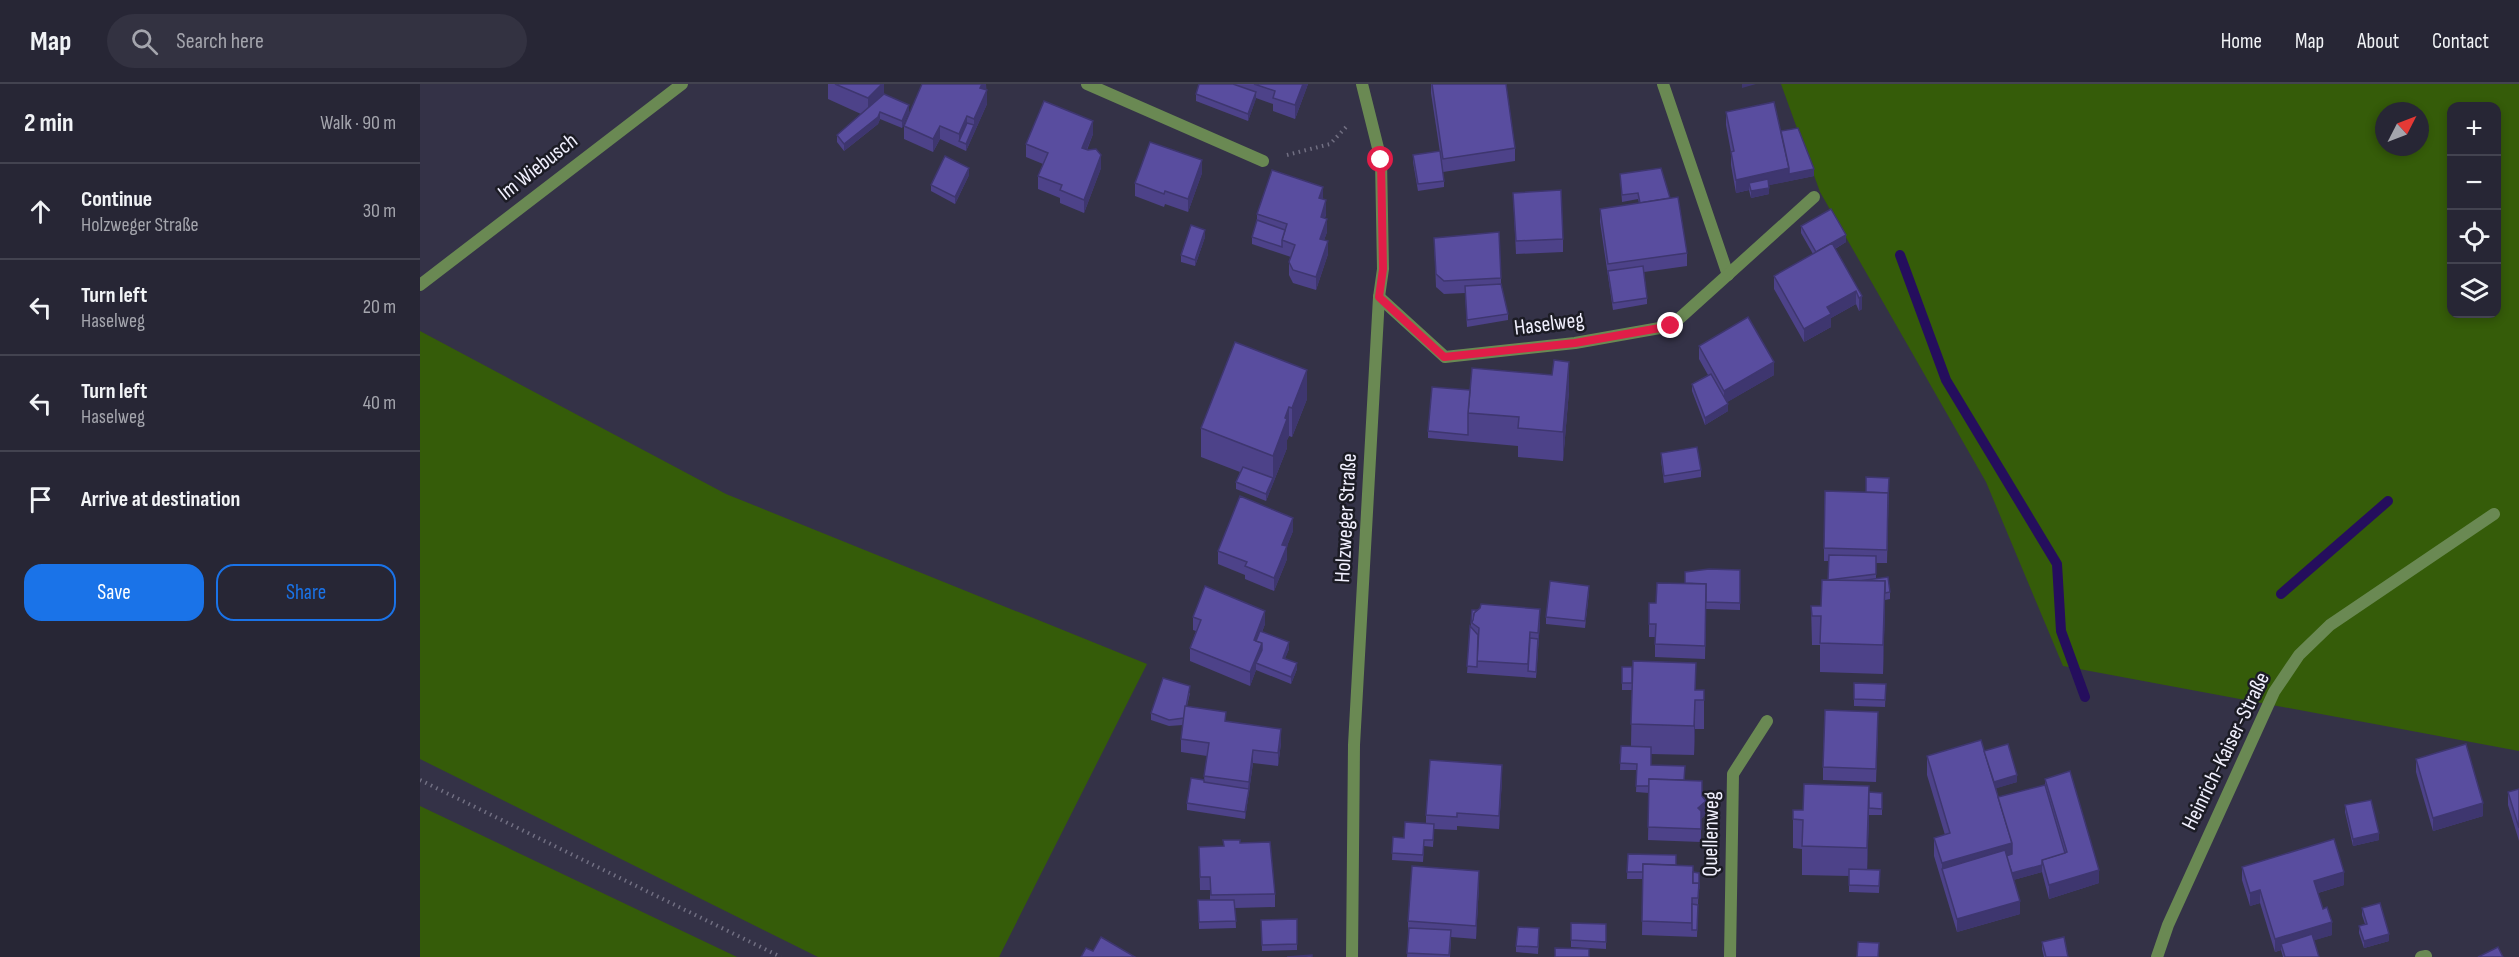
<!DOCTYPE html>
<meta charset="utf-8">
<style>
:root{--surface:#272635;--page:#333241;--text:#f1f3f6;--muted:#a4a5ad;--line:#434350;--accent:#1a73e8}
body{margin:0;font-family:"Sofia Sans Condensed",sans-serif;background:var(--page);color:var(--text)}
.controls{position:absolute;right:18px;top:18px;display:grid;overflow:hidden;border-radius:12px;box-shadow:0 3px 9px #0003}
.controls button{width:54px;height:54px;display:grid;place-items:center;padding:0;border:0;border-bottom:2px solid var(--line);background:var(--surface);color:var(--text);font:30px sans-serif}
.compass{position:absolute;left:1955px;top:18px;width:54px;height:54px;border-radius:50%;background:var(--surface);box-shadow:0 3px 9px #0003;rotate:48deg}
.stop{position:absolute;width:18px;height:18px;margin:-14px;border:4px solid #e11d48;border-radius:50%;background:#fff}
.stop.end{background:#e11d48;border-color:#fff;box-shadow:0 2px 6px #0008}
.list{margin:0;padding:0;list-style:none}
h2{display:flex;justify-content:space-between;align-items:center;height:78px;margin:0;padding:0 24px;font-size:26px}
h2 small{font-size:20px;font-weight:400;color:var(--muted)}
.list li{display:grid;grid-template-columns:39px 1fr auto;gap:18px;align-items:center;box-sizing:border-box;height:96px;padding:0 24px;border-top:2px solid var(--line)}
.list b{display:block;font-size:22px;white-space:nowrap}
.list p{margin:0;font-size:20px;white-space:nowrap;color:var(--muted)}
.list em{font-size:20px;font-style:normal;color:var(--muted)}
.actions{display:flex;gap:12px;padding:18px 24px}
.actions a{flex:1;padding:14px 0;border:2px solid var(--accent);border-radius:18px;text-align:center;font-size:21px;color:var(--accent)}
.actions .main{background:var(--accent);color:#fff}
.icon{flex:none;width:33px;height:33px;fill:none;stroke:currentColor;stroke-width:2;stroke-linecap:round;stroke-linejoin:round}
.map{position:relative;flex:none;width:2099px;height:873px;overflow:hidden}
header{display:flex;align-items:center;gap:36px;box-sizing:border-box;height:84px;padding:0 30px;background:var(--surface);border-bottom:2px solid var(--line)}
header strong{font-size:28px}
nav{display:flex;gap:33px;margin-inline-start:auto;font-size:21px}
.search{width:420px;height:54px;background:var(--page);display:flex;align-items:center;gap:15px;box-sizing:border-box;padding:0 21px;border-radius:33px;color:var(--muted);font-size:22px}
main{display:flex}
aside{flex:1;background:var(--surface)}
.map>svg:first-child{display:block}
</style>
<header>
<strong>Map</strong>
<div class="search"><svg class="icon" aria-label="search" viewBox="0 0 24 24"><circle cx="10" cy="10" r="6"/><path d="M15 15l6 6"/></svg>Search here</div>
<nav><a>Home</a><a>Map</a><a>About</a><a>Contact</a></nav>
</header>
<main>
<aside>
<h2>2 min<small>Walk · 90 m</small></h2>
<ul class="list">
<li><svg class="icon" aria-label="ahead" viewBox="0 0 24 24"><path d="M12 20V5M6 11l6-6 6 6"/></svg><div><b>Continue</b><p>Holzweger Straße</p></div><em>30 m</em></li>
<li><svg class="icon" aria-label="left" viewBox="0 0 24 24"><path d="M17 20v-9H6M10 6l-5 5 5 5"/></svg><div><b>Turn left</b><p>Haselweg</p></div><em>20 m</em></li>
<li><svg class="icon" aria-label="left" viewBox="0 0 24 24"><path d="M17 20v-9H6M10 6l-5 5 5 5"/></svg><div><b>Turn left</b><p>Haselweg</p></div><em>40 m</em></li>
<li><svg class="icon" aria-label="arrive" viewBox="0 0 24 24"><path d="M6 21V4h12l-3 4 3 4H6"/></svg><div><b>Arrive at destination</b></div></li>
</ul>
<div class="actions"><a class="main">Save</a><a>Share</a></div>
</aside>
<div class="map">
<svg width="2099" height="873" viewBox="0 0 2099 873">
<rect width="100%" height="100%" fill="#343247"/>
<g fill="#355c09" fill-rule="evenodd">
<path d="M1361,0H2099V667L1643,582L1566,398L1400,108ZM2032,22H2076V230H2032ZM1964,27H2000V63H1964Z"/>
<path d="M0,247L306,410L727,580L579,873H398L0,675Z"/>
<path d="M0,722L317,873H0Z"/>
</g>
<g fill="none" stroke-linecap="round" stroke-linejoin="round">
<g stroke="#250e5d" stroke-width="10">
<path d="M1480,171L1526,296L1637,480L1641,547L1665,613"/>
<path d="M1861,510L1968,417"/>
</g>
<g stroke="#716f82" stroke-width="4" stroke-dasharray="1.5 4.5" stroke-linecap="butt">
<path d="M867,71L910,60L928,41"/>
<path d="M0,696L361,873"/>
</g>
<g stroke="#6a8953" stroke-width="12">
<path d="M667,0L843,77"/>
<path d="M1243,0L1308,191"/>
<path d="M0,201L262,0"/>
<path d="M959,213L1025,273L1155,259L1251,242L1394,113"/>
<path d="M932,873L934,661L959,213L963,185L961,76L942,0"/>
<path d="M1310,873L1313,690L1347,637"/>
<path d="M1737,873L1748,841L1854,608L1879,571L1910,541L2074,430"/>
<path d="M2001,873L2006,872"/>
</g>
</g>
<g fill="#4d4289">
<path d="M408,0H464V10L489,28L482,44L460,35L458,40L424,67L417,58V51L441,30L408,15Z"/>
<path d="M566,0L567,20L546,67L520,55L513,68L484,55V42Z"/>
<path d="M779,0H888L875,35L853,27V20L836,14L828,37L776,17V10Z"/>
<path d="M1011,0H1086L1095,64V77L1023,88L1011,9Z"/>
<path d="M1306,28L1361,47L1394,92L1349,101V110L1331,114L1329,106L1316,109L1311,81V68L1306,41Z"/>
<path d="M673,50L667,66L681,84L664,129L640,119V114L618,105V92L623,80L606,73V60Z"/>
<path d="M993,71L1024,97V103L998,107L993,78Z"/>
<path d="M1241,84L1267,169V182L1224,188L1227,214V220L1193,226L1180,138V125L1219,119L1218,115L1202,118L1200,90Z"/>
<path d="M782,89L768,128L745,120L744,123L715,112V99Z"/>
<path d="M549,91L535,120L511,107V101Z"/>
<path d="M1093,109L1143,155V168L1096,170Z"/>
<path d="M903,115L906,130L905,134L907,148L904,156L908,170L896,206L873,199L869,191V178L871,173L832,160V153L837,136V130Z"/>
<path d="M1381,142L1426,158L1415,165L1442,212V225L1439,227L1436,220L1411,234V243L1384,258L1354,205V192L1393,170L1381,149Z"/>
<path d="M785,153L775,182L761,178V171Z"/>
<path d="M1014,154L1081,194V200L1088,230V236L1047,243L1045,209L1024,210L1016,203Z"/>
<path d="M1279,262L1354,291L1307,318L1308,327L1285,341L1272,307V300L1288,291L1279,275Z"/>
<path d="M1050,306L1149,307L1143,377L1098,373V362L1008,354V347Z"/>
<path d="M887,315L872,353L869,352L867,356V364L846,417L816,405V398L820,388L781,373V344Z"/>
<path d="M1241,369L1281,386V393L1244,399L1241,376Z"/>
<path d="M1469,394L1467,479H1456V494L1470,508V515L1465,516L1463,590L1400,588V561H1392L1391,522H1401L1408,496L1409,477H1404V464L1446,408Z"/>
<path d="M873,447L867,462V475L854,507L825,495V491L798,480V467Z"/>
<path d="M1320,486V526L1286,525L1285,575L1235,573V553H1229V519H1236L1265,499Z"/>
<path d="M1169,508L1165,544L1126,540V533Z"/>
<path d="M1052,526L1120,538L1116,594L1047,589Z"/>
<path d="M773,533L845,540L842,548L869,565L865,574L877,585L871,600L836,586L830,602L770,577V564L776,547L773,546Z"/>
<path d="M1202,583L1276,606H1284V645H1275L1274,671L1231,670V681L1265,696L1282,712L1286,730L1281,735V758L1228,756L1229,709L1216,708L1217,686H1200L1201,662H1211L1212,606H1202Z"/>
<path d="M1434,599L1466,600L1465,623L1434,622Z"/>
<path d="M770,609L767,622L861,659L858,682L833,679L825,735L767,726V719L784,696L787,672L761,668V655L763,641L749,642L731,636V629Z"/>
<path d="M1458,641L1456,698L1403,696V683Z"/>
<path d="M1564,667L1597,698L1576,704L1578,713L1625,701V695L1679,799L1629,815L1622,788L1593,796L1600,830L1537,848L1514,772V754L1525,751L1507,691V672Z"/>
<path d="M1996,675L2063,732L2013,747L1996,688Z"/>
<path d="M1082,694L1079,745L1037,742V746L1014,745L1013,763L1004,762L1003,778L972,776L973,753L984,754L1006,740V731Z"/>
<path d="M2099,705V757L2088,721V708Z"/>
<path d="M1449,708L1462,709V731H1449L1447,786H1460L1459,809L1429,808V792L1382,791V765L1373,764V726H1383Z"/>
<path d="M1925,721L1959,756L1933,762L1925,728Z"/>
<path d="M820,759L855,810V823L815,824L816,844L779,845L778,816H790V806H780L779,763L804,762Z"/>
<path d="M1208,770L1256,781L1273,789H1279L1277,853L1222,851L1223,795H1207Z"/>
<path d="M1822,783L1924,801L1898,809L1912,851L1894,856L1899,873H1863L1861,866L1855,868L1840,819L1830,822L1822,796Z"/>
<path d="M1059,800L1056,855L1031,853L1030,873H987L989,851H988V837Z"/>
<path d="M1942,824L1969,857L1944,864L1939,849V842L1945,840L1942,831Z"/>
<path d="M877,835V866L842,867L841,836Z"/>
<path d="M1151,839L1186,840V865L1151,863Z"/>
<path d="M1119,851L1118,870L1096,868V862Z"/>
<path d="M1622,858L1648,873H1624L1622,865Z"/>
</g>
<g fill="#3e366f">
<path d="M462,0H464V17L448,33V14Z"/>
<path d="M562,0H566V5L560,17V4Z"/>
<path d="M883,0H888L875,35V21Z"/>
<path d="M1322,0H1336L1322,4Z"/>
<path d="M567,6V20L546,67V60L554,41V35Z"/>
<path d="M836,8V15L828,37V30Z"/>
<path d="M489,21V28L482,44V37Z"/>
<path d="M460,28V35L458,40L424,67V60Z"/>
<path d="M547,32V46L539,57V50Z"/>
<path d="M673,37V50L662,77V64Z"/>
<path d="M520,42V55L513,68V55Z"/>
<path d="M681,71V84L664,129V116Z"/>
<path d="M782,76V89L768,128V115Z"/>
<path d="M549,84V91L535,120V113Z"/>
<path d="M1369,84L1394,85V92L1331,105L1329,99V106L1316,109V96Z"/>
<path d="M903,103V116L899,114Z"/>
<path d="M1349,104V110L1331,114V107Z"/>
<path d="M906,116V130L901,146V133Z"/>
<path d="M907,135V148L900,168V155Z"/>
<path d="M785,146V153L775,182V176Z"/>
<path d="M1426,151V158L1396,176V169Z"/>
<path d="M908,157V170L896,206V193Z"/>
<path d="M1436,207V220L1411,234V243L1384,258V245L1407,223Z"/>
<path d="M1442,212V225L1439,227V214Z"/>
<path d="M1149,278V307L1143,377V348Z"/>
<path d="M1354,278V291L1304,320V307Z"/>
<path d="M887,286V315L872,353V324Z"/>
<path d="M1308,320V327L1285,341V334Z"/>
<path d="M869,323V352L867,356V364L846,417V410L853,394V372L865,334Z"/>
<path d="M873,434V447L867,462V475L854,507V494L862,461Z"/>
<path d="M1465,497V526L1463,590V561Z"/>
<path d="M1120,525V538L1116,594V588Z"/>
<path d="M845,527V540L836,563L834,556Z"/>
<path d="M869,558V565L863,580V574Z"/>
<path d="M842,559V572L836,579V586L830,602V588Z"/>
<path d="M877,579V585L871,600V593Z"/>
<path d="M1275,616V645L1274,671V642Z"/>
<path d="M861,645V659L858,682V669Z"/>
<path d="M833,666V679L825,735V728Z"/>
<path d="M1082,681V694L1079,745V732Z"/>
<path d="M1597,691V698L1571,706V699Z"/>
<path d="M1449,702V731L1447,793V764Z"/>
<path d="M1286,717V730L1281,735V758V735L1278,724Z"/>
<path d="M2063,719V732L2013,747V734Z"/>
<path d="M1959,749V756L1933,762V755Z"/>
<path d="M1592,759V777L1522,785V779Z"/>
<path d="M1622,781V788L1590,797V790Z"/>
<path d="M1679,786V799L1629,815V801Z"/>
<path d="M1059,787V800L1056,855V842Z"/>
<path d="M1924,788V801L1894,810V797Z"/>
<path d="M1840,806V819L1830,822V809Z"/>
<path d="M1600,817V830L1537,848V835Z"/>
<path d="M1912,838V851L1863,866L1861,860V866L1855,868V855Z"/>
<path d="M1969,850V857L1944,864V857Z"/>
</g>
<g fill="#594d9f" stroke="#3e366f" stroke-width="1.5">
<path d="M415,0H462L448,14Z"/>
<path d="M502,0H562L560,4L567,6L554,35L547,32L539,50L520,42L513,55L484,42Z"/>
<path d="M779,0H813L836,8L828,30L776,10Z"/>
<path d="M834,0H883L875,21L853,14L855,7Z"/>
<path d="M1012,0H1086L1095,64L1023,75Z"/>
<path d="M464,10L489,21L482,37L460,28L458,33L424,60L417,51Z"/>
<path d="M624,17L673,37L662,64L668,66L676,65L681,71L664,116L640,106L642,101L618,92L628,69L606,60Z"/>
<path d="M1354,18L1369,84L1316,96L1311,68L1314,67L1306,28Z"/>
<path d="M547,39L554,41L546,60L539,57Z"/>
<path d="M1378,44L1394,85L1369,90V84L1361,47Z"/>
<path d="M730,58L782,76L768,115L745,107L744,110L715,99Z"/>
<path d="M1020,67L1024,97L998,100L993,71Z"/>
<path d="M525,72L549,84L535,113L511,101Z"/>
<path d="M1241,84L1250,114L1220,119L1218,109L1202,111L1200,90Z"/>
<path d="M852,86L903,103L899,114L906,116L901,133L907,135L900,155L908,157L896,193L873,186L869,178L875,161L862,156L867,140L837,130Z"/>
<path d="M1348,95L1349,104L1331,107L1329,99Z"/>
<path d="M1141,106L1143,155L1096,157L1093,109Z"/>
<path d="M1258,113L1267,169L1188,180L1180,125Z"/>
<path d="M1411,125L1426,151L1396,168L1381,142Z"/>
<path d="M837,136L865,146L862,156V163L832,153Z"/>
<path d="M771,141L785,146L775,176L761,171Z"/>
<path d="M1079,148L1081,194L1024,197L1016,190L1014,154Z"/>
<path d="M1412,159L1442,212L1439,214L1436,207L1407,223L1411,230L1384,245L1354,192Z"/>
<path d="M1223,182L1227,214L1193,219L1188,187Z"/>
<path d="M1081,200L1088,230L1047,236L1045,202Z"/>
<path d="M1328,233L1354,278L1304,307L1279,262Z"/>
<path d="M815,258L887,286L872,324L869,323L865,334L867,335L853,372L781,344Z"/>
<path d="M1134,276L1149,278L1143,348L1098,344L1099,333L1048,329L1052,284L1132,291Z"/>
<path d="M1291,290L1308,320L1285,334L1272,300Z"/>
<path d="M1012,303L1050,306L1048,329V351L1008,347Z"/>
<path d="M1277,363L1281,386L1244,392L1241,369Z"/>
<path d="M823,383L853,394L846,410L816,398Z"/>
<path d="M1446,393L1469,394L1468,415V409L1446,408Z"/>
<path d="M1405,407L1468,409L1467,466L1404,464Z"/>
<path d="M820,412L873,434L862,461L867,462L854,494L825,482L827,478L798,467Z"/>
<path d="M1409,471L1456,472V490L1408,496Z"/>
<path d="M1289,485L1320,486V519L1286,518V500L1265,499V488Z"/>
<path d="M1468,493L1470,508L1465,509V497H1439Z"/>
<path d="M1402,496L1465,497L1463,561L1400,559L1401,532H1392L1391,522H1401Z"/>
<path d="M1130,497L1169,502L1165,537L1126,533Z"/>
<path d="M1237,499L1286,500L1285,562L1235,560L1236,540H1229V519H1236Z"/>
<path d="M785,502L845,527L834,556L842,559L830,588L770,564L781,536L773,533Z"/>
<path d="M1061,520L1120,525L1118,549L1110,548L1108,580L1057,577L1059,544L1052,539L1054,529L1060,524Z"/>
<path d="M1052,526H1057L1054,529L1053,536L1051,538Z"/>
<path d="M1050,542L1058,551L1057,583L1047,582Z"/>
<path d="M840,547L869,558L863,574L877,579L871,593L836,579L842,566V559L836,557Z"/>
<path d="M1110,554L1118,555L1116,588L1108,587Z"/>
<path d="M1213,577L1276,579L1275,606H1284V616H1275L1274,642L1211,640Z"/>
<rect x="1202" y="583" width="10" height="16"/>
<path d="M743,594L770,602L764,634L749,636L731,629Z"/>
<path d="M1434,599L1466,600L1465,616L1434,615Z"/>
<path d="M765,622L806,628L805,637L861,645L858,669L833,666L829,698L784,692L789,659L761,655Z"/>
<path d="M1405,626L1458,628L1456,685L1403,683Z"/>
<path d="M1561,656L1592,759L1522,779L1514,754L1530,749L1507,672Z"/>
<path d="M1588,660L1597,691L1574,698L1564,667Z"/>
<path d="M2046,660L2063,719L2013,734L1996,675Z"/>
<path d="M1201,662L1231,663V681L1265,682L1264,696L1229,695V702H1216L1217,680L1200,679Z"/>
<path d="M1010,676L1082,681L1079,732L1037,729V733L1006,731Z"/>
<path d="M1650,687L1679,786L1629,801L1622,776L1647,768L1625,695Z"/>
<path d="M771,694L784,696V698L829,705L825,728L767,719Z"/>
<path d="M1229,695L1282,697V712L1286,717L1278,724L1281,727V745L1228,743Z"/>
<path d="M1384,700L1449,702L1447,764L1382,762L1383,736L1373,735V726H1383Z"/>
<path d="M1625,701L1645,769L1622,776V781L1592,789L1586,772L1592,770V759L1578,713Z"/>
<path d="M2099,705V744L2088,708Z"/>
<path d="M1449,708L1462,709V725L1449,724Z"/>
<path d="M1951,716L1959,749L1933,755L1925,721Z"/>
<path d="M985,738L1014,740L1013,756H1004L1003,771L972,769L973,753L984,754Z"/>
<path d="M1914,755L1924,788L1894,797L1903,825L1907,823L1912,838L1855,855L1840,806L1830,809L1822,783Z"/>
<path d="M803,756H820V759L850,758L855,810L791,811L790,793H780L779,763L804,762Z"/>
<path d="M1585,766L1600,817L1537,835L1522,785Z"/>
<path d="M1208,770L1256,771V781L1223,780V788H1207Z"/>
<path d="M1223,780L1273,782V799H1279L1278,814H1272V839L1222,837Z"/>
<path d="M992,782L1059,787L1056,842L988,837Z"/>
<path d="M1429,785L1460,786L1459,802L1429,801Z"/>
<path d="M1273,788L1279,789V805V799H1273Z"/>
<path d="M778,816H814L816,837L779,838Z"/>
<path d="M1960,819L1969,850L1944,857L1939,842L1947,840L1942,824Z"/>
<path d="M1272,820L1278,821L1277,846H1272Z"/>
<path d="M877,835V860L842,861L841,836Z"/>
<path d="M1151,839L1186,840V858L1151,856Z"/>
<path d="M1098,843L1119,844L1118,863L1096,862Z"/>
<path d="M989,844L1031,846L1029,871L987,869Z"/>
<path d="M1892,850L1899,873H1865L1861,860Z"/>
<path d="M681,853L715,873H661L666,864L673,867Z"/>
<path d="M1644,853L1648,873H1626L1622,858Z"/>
<path d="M1438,858L1459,859L1458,873H1437Z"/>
<path d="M2078,863L2083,873H2058Z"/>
<path d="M1135,864L1169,865V873H1135Z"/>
<path d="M892,871V873H867Z"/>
</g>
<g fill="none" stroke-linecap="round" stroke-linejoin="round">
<path stroke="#e11d48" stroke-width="8" d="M961,76L963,185L959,213L1024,273L1155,259L1251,242"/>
</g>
<g text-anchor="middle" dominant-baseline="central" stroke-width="5" stroke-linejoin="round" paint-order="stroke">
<g font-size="22" fill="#f1f0fe" stroke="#1c1c25">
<text transform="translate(118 83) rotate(-38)">Im Wiebusch</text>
<text transform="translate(1129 240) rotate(-7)">Haselweg</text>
<text transform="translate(926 434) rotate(-87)">Holzweger Straße</text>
<text transform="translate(1806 667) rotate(-64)">Heinrich-Kaiser-Straße</text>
<text transform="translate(1291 750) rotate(-89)">Quellenweg</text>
</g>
</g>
</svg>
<div class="controls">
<button>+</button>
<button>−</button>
<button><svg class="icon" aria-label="locate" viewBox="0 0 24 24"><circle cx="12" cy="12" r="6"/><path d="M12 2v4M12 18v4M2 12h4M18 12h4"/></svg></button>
<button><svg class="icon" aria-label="layers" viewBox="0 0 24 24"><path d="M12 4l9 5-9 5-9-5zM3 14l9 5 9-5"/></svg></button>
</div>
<svg class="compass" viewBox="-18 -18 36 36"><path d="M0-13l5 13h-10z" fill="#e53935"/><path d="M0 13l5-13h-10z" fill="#a4a5ad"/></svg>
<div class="stop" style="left:961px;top:76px"></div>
<div class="stop end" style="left:1251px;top:242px"></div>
</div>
</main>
